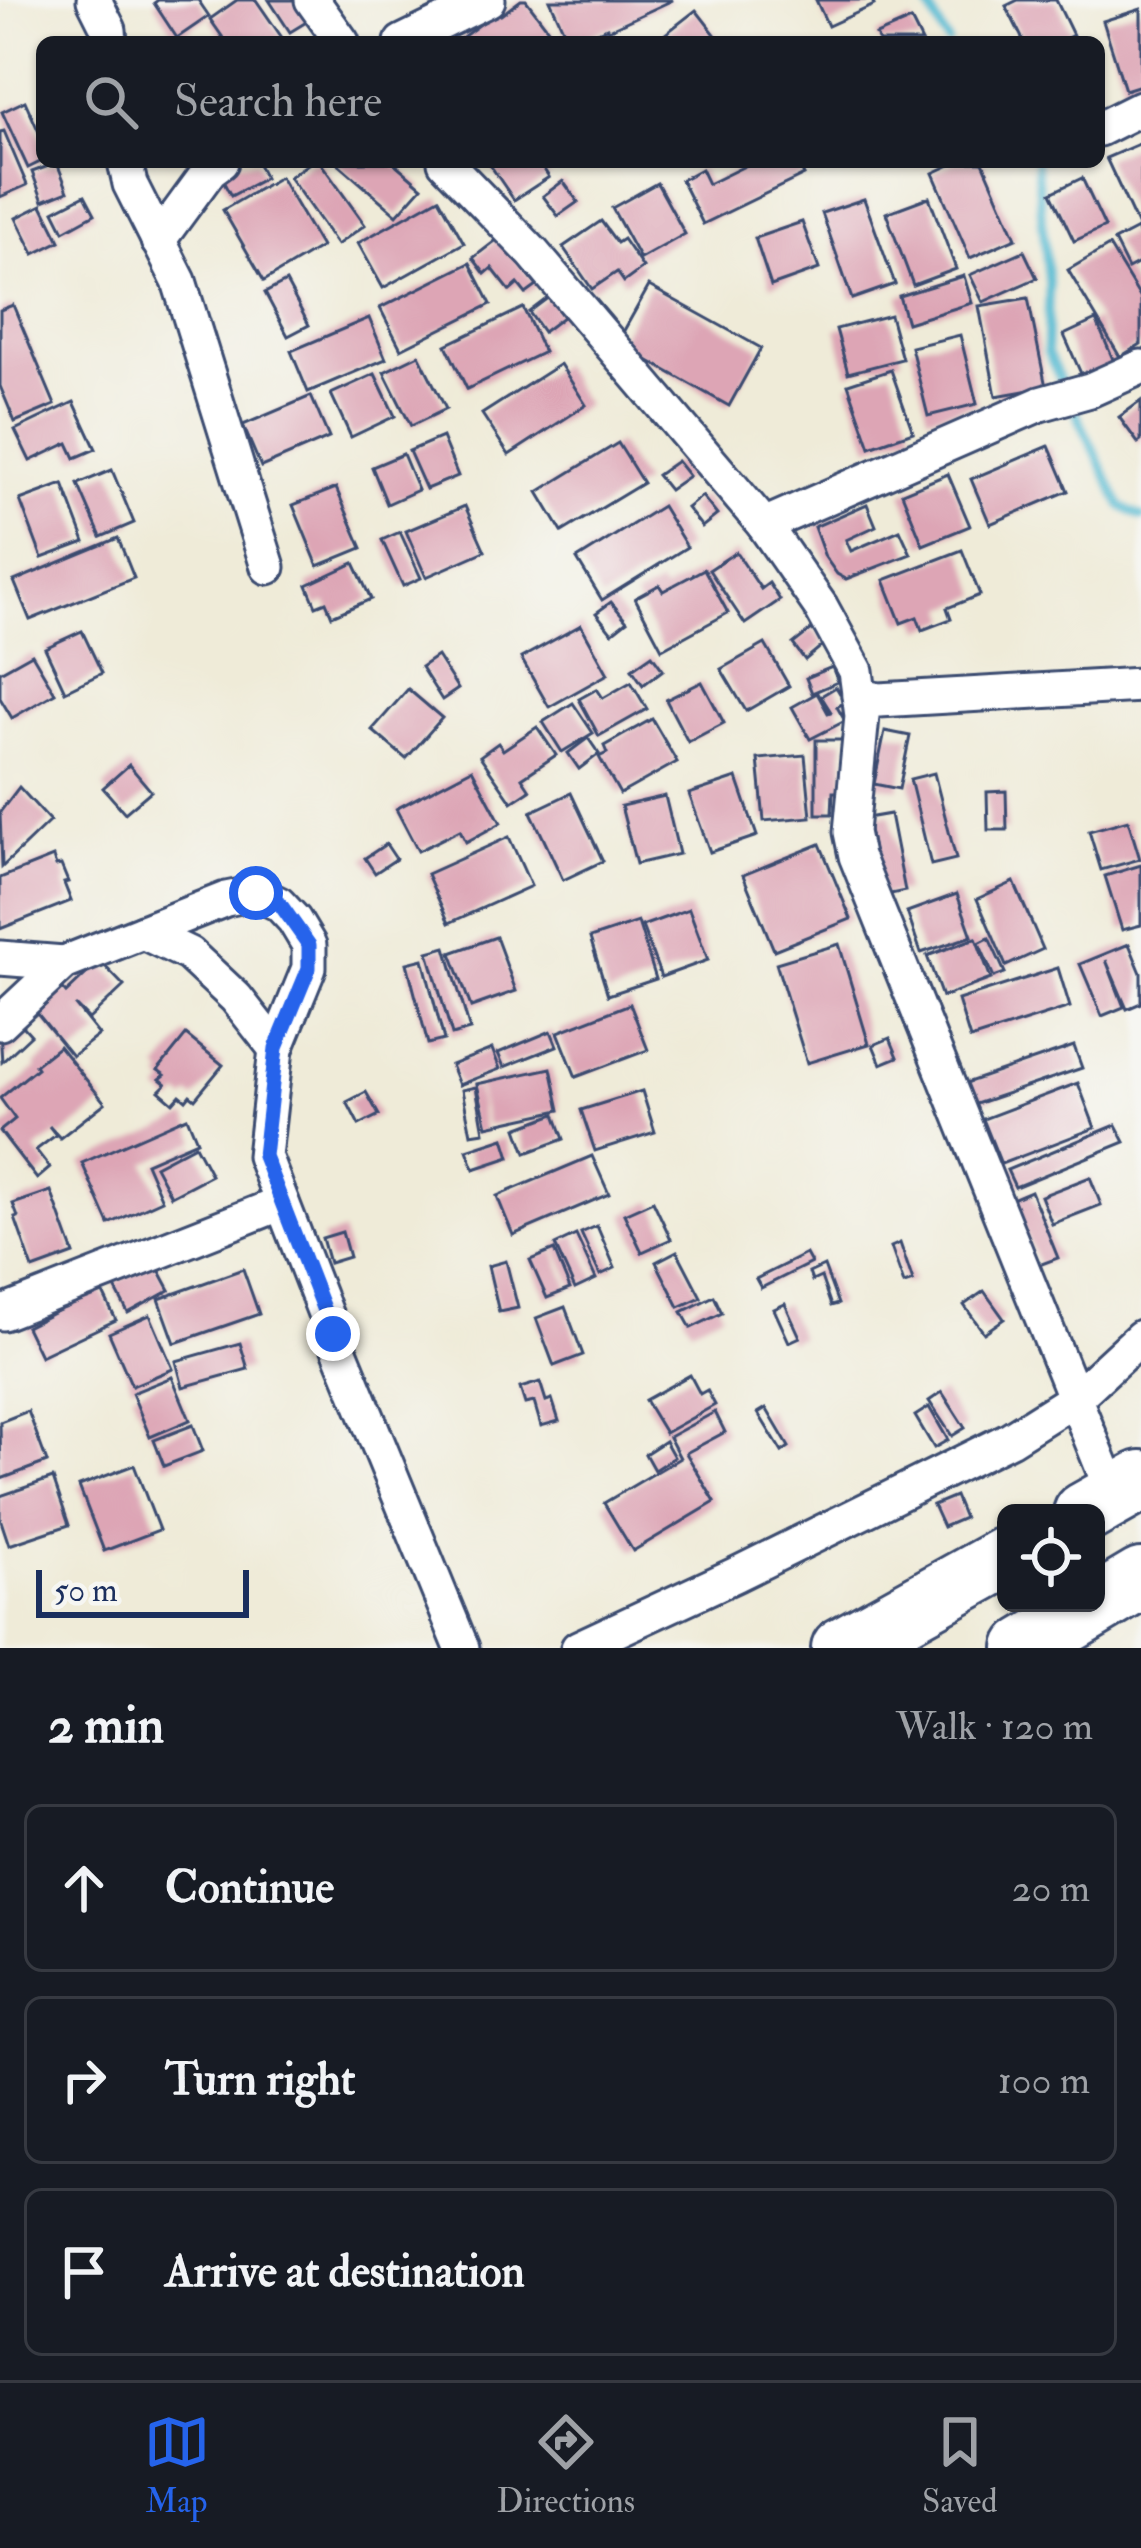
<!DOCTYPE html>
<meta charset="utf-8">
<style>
:root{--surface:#171b24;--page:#20242c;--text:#f1f3f6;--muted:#9ea1a6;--line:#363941;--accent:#2563eb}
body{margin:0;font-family:"IM FELL Double Pica",serif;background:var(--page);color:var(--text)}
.controls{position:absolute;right:36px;bottom:36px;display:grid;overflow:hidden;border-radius:18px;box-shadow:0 3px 9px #0004}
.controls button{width:108px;height:108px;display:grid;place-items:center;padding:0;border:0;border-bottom:3px solid var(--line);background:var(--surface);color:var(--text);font:60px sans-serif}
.scale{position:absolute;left:36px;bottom:30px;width:213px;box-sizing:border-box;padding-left:12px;border:6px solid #1b2f5e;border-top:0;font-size:33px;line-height:42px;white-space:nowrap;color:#1b2f5e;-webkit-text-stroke:9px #f6f6f2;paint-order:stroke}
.stop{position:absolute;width:36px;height:36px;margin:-27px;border:9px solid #2563eb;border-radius:50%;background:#fff}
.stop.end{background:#2563eb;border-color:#fff;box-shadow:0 3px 12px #0008}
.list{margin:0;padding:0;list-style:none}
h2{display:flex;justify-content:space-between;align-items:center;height:156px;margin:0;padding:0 48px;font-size:51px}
h2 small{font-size:39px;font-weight:400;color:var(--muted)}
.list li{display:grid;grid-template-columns:78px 1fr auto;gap:36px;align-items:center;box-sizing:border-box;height:168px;margin:0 24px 24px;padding:0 24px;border:3px solid var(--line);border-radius:18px}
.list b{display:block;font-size:45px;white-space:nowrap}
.list em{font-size:39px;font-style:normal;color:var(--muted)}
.icon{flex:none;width:66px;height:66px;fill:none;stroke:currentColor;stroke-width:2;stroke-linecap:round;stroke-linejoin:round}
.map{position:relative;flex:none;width:1141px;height:1648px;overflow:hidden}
.search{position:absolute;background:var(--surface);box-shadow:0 3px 9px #0004;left:36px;right:36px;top:36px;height:132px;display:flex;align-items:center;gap:30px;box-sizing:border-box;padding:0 42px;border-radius:18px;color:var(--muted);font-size:45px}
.sheet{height:732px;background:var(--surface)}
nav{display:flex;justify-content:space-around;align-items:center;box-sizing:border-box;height:168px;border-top:3px solid var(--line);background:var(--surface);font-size:33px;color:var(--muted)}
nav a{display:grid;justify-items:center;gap:6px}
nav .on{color:var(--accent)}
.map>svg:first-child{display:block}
</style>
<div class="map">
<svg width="1141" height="1648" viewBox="0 0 1141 1648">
<rect width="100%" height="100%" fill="#f6f6f2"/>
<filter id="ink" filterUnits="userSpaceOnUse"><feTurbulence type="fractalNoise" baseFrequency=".00833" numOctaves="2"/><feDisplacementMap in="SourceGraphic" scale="24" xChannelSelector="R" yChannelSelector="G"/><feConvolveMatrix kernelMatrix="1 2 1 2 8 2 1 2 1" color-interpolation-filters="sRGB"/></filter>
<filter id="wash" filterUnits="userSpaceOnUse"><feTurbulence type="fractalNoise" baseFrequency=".004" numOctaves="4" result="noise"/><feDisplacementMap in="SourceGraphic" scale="48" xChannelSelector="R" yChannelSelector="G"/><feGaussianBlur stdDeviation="2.7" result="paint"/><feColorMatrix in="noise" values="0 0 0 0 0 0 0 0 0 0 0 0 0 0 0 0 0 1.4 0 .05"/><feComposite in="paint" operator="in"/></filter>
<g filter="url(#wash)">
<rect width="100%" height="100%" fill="#efebd8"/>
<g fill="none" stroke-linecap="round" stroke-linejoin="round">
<g stroke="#53bad1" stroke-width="9">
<path d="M925,0L948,42"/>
<path d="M1036,162L1049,286L1047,352L1121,506L1141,517"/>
</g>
</g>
<g id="blocks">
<g fill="#dda5b5">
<path d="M158,0H198L209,16L177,38L154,3Z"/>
<path d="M237,0H256L285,42H226L210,19Z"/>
<path d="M269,0H294L308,21L290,32Z"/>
<path d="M521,0H526L558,42H462L460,39L498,11L501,15Z"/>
<path d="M550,0H673L608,30L607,28L574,42H569Z"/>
<path d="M816,0H872L874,5L828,26Z"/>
<path d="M1018,0H1056L1073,35L1059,42H1024L1006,6Z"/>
<path d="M1141,9V85L1125,90L1103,21Z"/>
<path d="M696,10L721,42H655Z"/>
<path d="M911,20L922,42H879L876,35Z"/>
<path d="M25,101L42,139V161L28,168L2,112Z"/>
<path d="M4,131L27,185L0,197V132Z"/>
<path d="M1141,143V233L1106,158Z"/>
<path d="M226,162H257L265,178L231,196L216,168Z"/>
<path d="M311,162H320L365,225L337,245L289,177Z"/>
<path d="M336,162H393L422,187L397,215Z"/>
<path d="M488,162H539L549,177L514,200Z"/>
<path d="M753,162H798L804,175L703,224L681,180L701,169L708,184Z"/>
<path d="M957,162H983L1016,238L970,258L933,173Z"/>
<path d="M57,163L68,191L43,201L32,172Z"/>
<path d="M280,177L321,247L264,281L223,210Z"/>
<path d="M1082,178L1105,227L1074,241L1051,193Z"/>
<path d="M563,181L578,202L558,216L543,196Z"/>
<path d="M657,183L685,234L640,259L612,208Z"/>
<path d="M85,195L95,214L64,231L54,211Z"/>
<path d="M929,197L956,269L913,285L886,213Z"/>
<path d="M439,198L464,243L383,288L358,243Z"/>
<path d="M864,199L895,284L852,299L822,213Z"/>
<path d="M42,205L60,241L34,254L16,218Z"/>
<path d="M601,221L617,243L623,239L643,268L624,282L617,272L592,289L563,247Z"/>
<path d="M802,222L819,269L771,286L755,238Z"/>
<path d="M1137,229L1141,237V262L1128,269L1114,241Z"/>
<path d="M499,238L537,286L526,294L518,284L510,291L492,268L485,274L473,258Z"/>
<path d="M1109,246L1141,299V344L1120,357L1068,270Z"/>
<path d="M1024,251L1037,278L983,302L970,275Z"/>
<path d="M470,263L491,304L401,349L380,308Z"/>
<path d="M964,276L972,303L907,323L899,296Z"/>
<path d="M286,282L309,325L288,336L265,293Z"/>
<path d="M649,286L761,348L729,406L617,343Z"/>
<path d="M549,297L563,317L543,332L529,312Z"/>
<path d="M1028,298L1046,387L996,396L979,306Z"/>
<path d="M13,305L55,405L15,422L0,386V310Z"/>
<path d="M523,308L544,352L467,389L446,345Z"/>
<path d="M890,315L902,359L848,373L836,329Z"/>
<path d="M369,318L386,359L308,392L291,351Z"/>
<path d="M1096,320L1115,364L1083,378L1064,335Z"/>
<path d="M960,335L977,404L928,416L911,347Z"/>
<path d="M419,355L446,409L411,426L384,372Z"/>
<path d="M560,364L586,405L509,455L482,414Z"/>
<path d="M891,370L913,432L870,447L848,384Z"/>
<path d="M375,374L395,416L351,437L331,394Z"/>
<path d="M311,396L329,438L261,467L243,425Z"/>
<path d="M1141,401V441L1138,443L1119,417Z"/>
<path d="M74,402L96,449L75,458L68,443L30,461L15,430Z"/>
<path d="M442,437L458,476L426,489L409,451Z"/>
<path d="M618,443L643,483L562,532L538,492Z"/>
<path d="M1049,446L1068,491L990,524L971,479Z"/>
<path d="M403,454L418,490L387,504L372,467Z"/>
<path d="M677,461L689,476L669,490L657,475Z"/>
<path d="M112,470L134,523L101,537L78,484Z"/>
<path d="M948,474L970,526L923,545L902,493Z"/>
<path d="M63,484L85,542L42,558L20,500Z"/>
<path d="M336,488L362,548L318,566L293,505Z"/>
<path d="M702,496L717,515L702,527L687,508Z"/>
<path d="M867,504L876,526L846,540L851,551L900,530L911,554L846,579L837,574L825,557L814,527Z"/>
<path d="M465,506L485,551L426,577L406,531Z"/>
<path d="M662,506L687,547L602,600L577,559Z"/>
<path d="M400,532L421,578L403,586L382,540Z"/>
<path d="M118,538L134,578L30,620L14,581Z"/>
<path d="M962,550L980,595L947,608L951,619L922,630L917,617L901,623L884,580Z"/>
<path d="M736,552L761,589L769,583L780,600L745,624L709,570Z"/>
<path d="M354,563L371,599L332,616L326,602L316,606L307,585Z"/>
<path d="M704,569L728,613L662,649L635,598L659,585L663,591Z"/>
<path d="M611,602L627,621L612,633L596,613Z"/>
<path d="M581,625L608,674L549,707L521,658Z"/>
<path d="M812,629L824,644L805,660L793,644Z"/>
<path d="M82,631L102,673L65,691L45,648Z"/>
<path d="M765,644L789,686L746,711L721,669Z"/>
<path d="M32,654L55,693L12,718L0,698V672Z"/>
<path d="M652,655L663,670L643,685L632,669Z"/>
<path d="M437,656L458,689L442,700L421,667Z"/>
<path d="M832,667L838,682L812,693L806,678Z"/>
<path d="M631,682L647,709L599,736L579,699L597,689L603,698Z"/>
<path d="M702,682L724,723L688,742L666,700Z"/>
<path d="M836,687L845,702L837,707L845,721L810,739L792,707L817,693L828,713L831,712L821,696Z"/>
<path d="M408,689L442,718L406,759L372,730Z"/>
<path d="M573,703L593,733L562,752L543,722Z"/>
<path d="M652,719L677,762L620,794L599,757L607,753L604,746Z"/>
<path d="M537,727L556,755L522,778L530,790L512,802L480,756L498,743L503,750Z"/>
<path d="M885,731L910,736L899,789L874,784Z"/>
<path d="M588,738L599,754L579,769L568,753Z"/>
<path d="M816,740H843L844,792H833L832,814H816Z"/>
<path d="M805,755L811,817L764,821L758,759Z"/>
<path d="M129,765L151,791L125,813L103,788Z"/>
<path d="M472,769L501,823L466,842L460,830L418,851L396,809Z"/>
<path d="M934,773L956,859L931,865L910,779Z"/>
<path d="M737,778L757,836L710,852L689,794Z"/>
<path d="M19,787L50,821L2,867L0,812Z"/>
<path d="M1006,791L1007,830H988L987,792Z"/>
<path d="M571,793L603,861L563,880L531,812Z"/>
<path d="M665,796L679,854L636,864L621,806Z"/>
<path d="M890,814L905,891L881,896L867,818Z"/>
<path d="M1128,820L1140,859L1101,870L1089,831Z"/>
<path d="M509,837L531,886L449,923L427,874Z"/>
<path d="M386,844L396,859L375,873L365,858Z"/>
<path d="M820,844L851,919L774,950L743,875Z"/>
<path d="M53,857L56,866L61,865L68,882L64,883L71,901L0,929V878Z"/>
<path d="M1141,865V925L1122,930L1105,876Z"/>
<path d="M1014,882L1043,949L1006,966L977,899Z"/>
<path d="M957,894L972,936L921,953L907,912Z"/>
<path d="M689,909L708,960L661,977L642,926Z"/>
<path d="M638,922L656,979L608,995L590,938Z"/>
<path d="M496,937L516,991L471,1007L451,953Z"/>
<path d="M976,938L991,979L942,997L927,956Z"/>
<path d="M989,938L1005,973L994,977L979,943Z"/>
<path d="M839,944L869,1044L807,1063L776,963Z"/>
<path d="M1129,944L1141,973V1003L1127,1009L1106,960L1124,1007L1102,1016L1080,964Z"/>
<path d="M446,947L470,1030L452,1035L428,952Z"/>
<path d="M423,959L444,1040L428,1044L407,963Z"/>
<path d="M100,961L124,986L89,1019L75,1005L99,1035L72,1056L33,1008L60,986L66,993Z"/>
<path d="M1058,968L1070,1007L970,1039L958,1000Z"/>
<path d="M630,1004L648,1050L576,1077L558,1032Z"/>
<path d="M15,1017L31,1035L2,1062L0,1031Z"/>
<path d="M551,1031L557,1046L504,1067L498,1053Z"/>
<path d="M186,1035L223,1065L195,1099L190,1095L186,1100L180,1095L173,1103L159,1091L166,1084L160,1079L165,1075L158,1070Z"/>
<path d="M890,1038L898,1057L881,1064L873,1045Z"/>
<path d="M59,1046L105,1103L60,1138L49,1126L56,1135L36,1150L50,1168L37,1179L0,1131L15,1119L0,1098L37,1068L35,1065Z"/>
<path d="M1074,1046L1082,1068L973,1105L966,1083Z"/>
<path d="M492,1049L500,1069L459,1085L451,1065Z"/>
<path d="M551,1068L560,1110L487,1126L477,1084Z"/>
<path d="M1078,1083L1095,1128L1001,1164L983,1119Z"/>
<path d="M476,1087L484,1132L471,1134L462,1090Z"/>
<path d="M642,1091L655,1132L595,1151L581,1110Z"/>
<path d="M366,1092L379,1115L359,1125L347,1102Z"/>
<path d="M555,1114L564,1139L526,1153L517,1128Z"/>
<path d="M187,1117L197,1141L146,1163L162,1200L109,1224L82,1163Z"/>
<path d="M1116,1125L1125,1142L1015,1187L1007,1170Z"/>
<path d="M504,1138L510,1157L474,1169L467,1150Z"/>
<path d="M195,1145L211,1175L171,1196L155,1166Z"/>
<path d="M592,1156L609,1194L513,1235L497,1196Z"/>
<path d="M1090,1177L1101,1205L1052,1224L1041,1196Z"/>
<path d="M51,1191L74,1254L33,1269L15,1218L18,1217L13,1204Z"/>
<path d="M1031,1191L1058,1258L1039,1265L1012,1199Z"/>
<path d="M653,1201L671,1239L642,1252L624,1214Z"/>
<path d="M597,1226L615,1268L600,1275L581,1233Z"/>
<path d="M342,1232L349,1257L329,1263L322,1238Z"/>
<path d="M576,1235L596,1279L575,1289L555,1245Z"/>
<path d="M900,1243L913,1281L904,1284L891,1247Z"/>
<path d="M554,1250L570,1289L547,1298L530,1260Z"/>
<path d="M677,1251L701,1297L679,1307L656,1262Z"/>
<path d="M806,1254L811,1263L761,1288L756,1279Z"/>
<path d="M506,1261L518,1308L499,1312L488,1266Z"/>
<path d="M155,1262L170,1290L128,1313L113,1284Z"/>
<path d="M824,1266L838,1304L831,1306L821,1277L812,1281L809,1273Z"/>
<path d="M243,1269L259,1314L175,1343L159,1299Z"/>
<path d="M101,1289L116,1320L40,1356L26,1327Z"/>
<path d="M984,1291L1004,1319L984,1333L964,1305Z"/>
<path d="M714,1296L722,1313L691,1328L682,1312Z"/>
<path d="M785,1304L800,1337L789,1342L774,1309Z"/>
<path d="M565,1307L583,1355L554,1366L536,1318Z"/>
<path d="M150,1315L173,1369L132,1386L109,1333Z"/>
<path d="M240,1343L248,1369L183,1387L176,1361Z"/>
<path d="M690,1375L700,1394L707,1390L715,1405L665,1433L645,1400Z"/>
<path d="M172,1377L190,1420L150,1437L132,1393Z"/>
<path d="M540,1382L546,1401L552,1399L559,1421L541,1426L534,1402L525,1404L520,1388Z"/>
<path d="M942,1392L965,1428L952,1436L929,1401Z"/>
<path d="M929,1407L948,1440L934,1448L915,1416Z"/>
<path d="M766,1408L789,1447L782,1452L758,1413Z"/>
<path d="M28,1411L47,1462L1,1479L0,1422Z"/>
<path d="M715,1412L725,1432L686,1453L715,1502L633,1551L604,1503L680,1458L669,1437Z"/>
<path d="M193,1425L203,1451L164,1466L154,1440Z"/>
<path d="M665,1441L674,1457L654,1470L645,1454Z"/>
<path d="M134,1465L159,1530L104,1551L79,1486Z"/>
<path d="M53,1478L69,1525L9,1545L0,1518V1496Z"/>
<path d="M955,1496L964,1518L943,1527L933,1505Z"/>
</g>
</g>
</g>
<g filter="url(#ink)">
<use href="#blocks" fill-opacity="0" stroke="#3b4b70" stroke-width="3"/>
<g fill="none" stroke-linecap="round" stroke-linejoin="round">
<defs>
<g id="minor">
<path d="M94,0L109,30L110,42"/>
<path d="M312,0L342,42"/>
<path d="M402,42L488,0"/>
<path d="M1099,129L1141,108"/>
<path d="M125,162L130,184L179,281L268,567"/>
<path d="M445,162L533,253L764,525L821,607L856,671L862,716L851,832L856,856L1114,1496"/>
<path d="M158,241L210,170L221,162"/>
<path d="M764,525L1040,404L1090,390L1141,367"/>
<path d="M859,696L879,700L1141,685"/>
<path d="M143,932L189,954L236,998L276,1049"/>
<path d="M0,958L64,963"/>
<path d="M0,1023L64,963L226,899L256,893L279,904L294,920L309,945V968L276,1049L264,1156L333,1334L462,1648"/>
<path d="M3,1313L282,1203"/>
<path d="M578,1648L737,1574L1010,1439L1075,1398L1141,1337"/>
</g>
<g id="motorway">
<path d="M1084,1513L1141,1481"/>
<path d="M842,1648L1006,1557"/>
<path d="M1025,1648L1141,1579"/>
</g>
</defs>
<use href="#minor" stroke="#3b4b70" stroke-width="39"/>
<use href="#motorway" stroke="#3b4b70" stroke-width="66"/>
<use href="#minor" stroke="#fff" stroke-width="33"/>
<use href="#motorway" stroke="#fff" stroke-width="60"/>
</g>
</g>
<g fill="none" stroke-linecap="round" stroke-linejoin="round" filter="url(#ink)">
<path stroke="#2563eb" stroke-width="15" d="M256,893L280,904L309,945V968L276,1048L264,1156L333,1334"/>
</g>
</svg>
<div class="controls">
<button><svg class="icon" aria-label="locate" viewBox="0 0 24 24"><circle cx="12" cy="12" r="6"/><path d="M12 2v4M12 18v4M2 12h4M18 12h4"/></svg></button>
</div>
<div class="scale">50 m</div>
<div class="stop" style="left:256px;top:893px"></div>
<div class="stop end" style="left:333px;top:1334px"></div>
<div class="search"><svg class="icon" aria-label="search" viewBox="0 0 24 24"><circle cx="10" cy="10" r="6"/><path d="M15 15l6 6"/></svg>Search here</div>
</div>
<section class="sheet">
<h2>2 min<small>Walk · 120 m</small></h2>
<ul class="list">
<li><svg class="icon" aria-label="ahead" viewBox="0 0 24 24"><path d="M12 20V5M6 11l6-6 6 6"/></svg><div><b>Continue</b></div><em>20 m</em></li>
<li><svg class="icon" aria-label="right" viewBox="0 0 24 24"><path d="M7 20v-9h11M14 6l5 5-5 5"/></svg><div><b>Turn right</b></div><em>100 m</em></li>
<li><svg class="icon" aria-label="arrive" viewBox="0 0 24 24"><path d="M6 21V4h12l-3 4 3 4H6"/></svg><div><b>Arrive at destination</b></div></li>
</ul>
</section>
<nav>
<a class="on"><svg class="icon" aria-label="map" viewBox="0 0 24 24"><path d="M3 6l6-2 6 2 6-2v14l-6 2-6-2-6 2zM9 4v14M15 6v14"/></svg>Map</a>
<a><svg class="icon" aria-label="directions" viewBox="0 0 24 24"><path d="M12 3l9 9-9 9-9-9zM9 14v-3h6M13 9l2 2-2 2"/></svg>Directions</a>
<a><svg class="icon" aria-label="saved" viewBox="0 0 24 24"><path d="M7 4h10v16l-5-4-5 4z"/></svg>Saved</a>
</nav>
